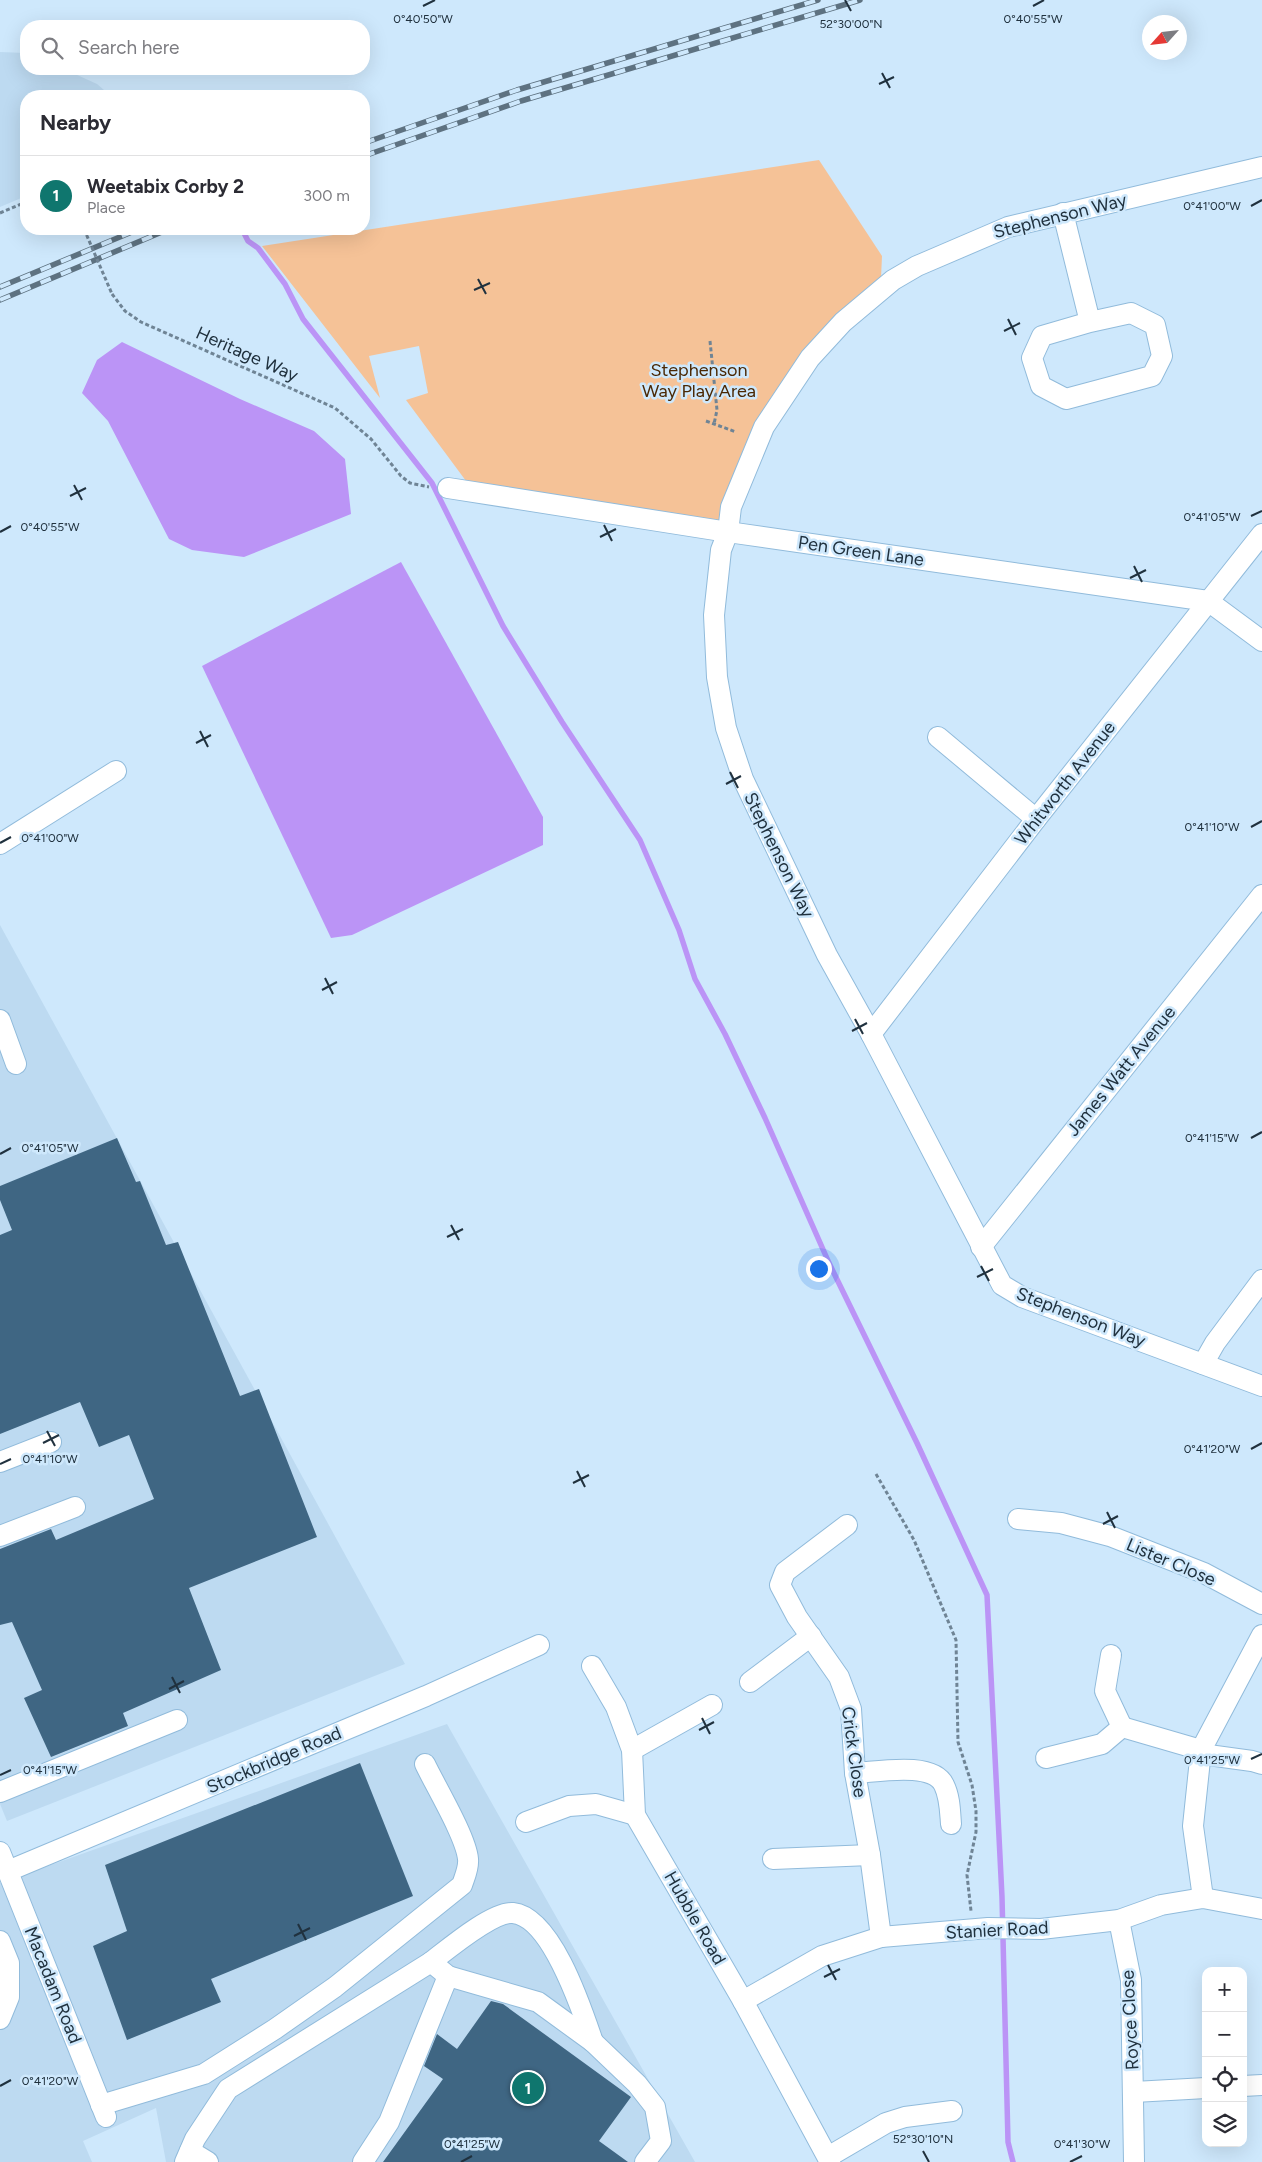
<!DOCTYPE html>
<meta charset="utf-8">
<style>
:root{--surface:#fff;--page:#f2f2f3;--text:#2b2b33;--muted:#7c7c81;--line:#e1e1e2;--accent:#0f766e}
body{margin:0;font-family:Figtree,sans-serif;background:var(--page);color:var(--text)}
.controls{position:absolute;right:15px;bottom:15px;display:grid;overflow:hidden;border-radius:10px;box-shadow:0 5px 20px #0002}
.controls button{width:45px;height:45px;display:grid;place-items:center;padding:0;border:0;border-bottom:1px solid var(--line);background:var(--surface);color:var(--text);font:25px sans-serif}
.compass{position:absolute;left:1142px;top:15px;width:45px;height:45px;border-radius:50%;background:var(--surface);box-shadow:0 5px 20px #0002;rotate:243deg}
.you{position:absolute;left:818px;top:1268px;width:18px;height:18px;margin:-12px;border:4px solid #fff;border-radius:50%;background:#1a73e8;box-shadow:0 0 0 8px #1a73e833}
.badge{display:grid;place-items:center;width:32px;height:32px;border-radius:50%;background:var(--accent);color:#fff;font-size:16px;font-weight:700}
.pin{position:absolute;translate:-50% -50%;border:2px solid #fff;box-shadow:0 1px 5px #0006}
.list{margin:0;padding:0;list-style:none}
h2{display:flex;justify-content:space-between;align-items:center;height:65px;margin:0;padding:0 20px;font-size:21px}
h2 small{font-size:16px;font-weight:400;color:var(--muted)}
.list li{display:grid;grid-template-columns:32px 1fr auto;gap:15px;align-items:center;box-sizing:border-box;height:80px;padding:0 20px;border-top:1px solid var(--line)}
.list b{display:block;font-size:19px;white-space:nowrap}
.list p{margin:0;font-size:16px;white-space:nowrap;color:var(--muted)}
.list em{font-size:16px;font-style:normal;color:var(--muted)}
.icon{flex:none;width:28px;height:28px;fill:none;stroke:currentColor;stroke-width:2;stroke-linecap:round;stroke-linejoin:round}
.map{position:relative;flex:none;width:1262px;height:2162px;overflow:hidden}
.search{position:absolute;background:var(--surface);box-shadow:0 5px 20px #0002;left:20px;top:20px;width:350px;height:55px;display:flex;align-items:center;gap:12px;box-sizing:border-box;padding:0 18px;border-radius:20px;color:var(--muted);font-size:19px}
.panel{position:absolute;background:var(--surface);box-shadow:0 5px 20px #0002;left:20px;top:90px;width:350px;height:145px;border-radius:20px}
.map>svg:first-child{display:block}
</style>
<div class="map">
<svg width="1262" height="2162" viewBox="0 0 1262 2162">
<rect width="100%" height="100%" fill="#cee8fc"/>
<g fill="#bddaf1">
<path d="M0,52L26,53V69H64L97,84L111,96H26V196L0,207Z"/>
<path d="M0,925L405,1664L7,1821L0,1804Z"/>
<path d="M447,1724L695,2162H166L156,2108L83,2141L92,2162H0V1883Z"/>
</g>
<path fill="#f5c297" d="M819,160L882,256L881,278L841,313L802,352L756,424L728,532L469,485L406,400L428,393L419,346L369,356L380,398L262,246Z"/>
<g fill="#bb94f6">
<path d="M122,342L240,399L314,431L345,459L351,514L244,557L192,550L169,539L108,421L82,393L97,360Z"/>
<path d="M401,562L543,817V845L352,935L331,938L202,666Z"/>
</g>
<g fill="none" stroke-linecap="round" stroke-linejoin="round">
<path stroke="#bb94f6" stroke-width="5.5" d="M242,229L248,241L258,248L285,284L303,319L432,483L503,626L562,722L640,840L679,930L695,979L725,1034L765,1118L829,1263L917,1443L987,1595L1002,1897L1008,2142L1013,2162"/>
</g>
<g fill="#3f6683">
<path d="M117,1138L136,1182L140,1181L166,1245L178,1242L240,1396L259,1389L317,1537L189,1588L221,1670L123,1713L128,1726L51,1757L24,1698L42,1690L12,1622L0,1625V1549L51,1529L56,1540L154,1499L129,1435L99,1447L80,1402L0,1434V1235L12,1230L0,1200V1186Z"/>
<path d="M360,1763L413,1896L211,1979L221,2002L127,2040L93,1946L127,1931L105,1865Z"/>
<path d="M491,2001L503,2004L631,2097L599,2141L628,2162H383L443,2079L424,2066L437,2034L457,2049Z"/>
</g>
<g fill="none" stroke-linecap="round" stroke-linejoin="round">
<defs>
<g id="minor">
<path d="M1262,167L1008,227L917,266L893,280L843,322L810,358L764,427L731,507L728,532L721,550L714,615L717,677L726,728L743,779L827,955L871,1034L1002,1285L1022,1297L1262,1386"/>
<path d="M1063,213L1090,322L1042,336L1032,358L1041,386L1066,399L1152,376L1162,356L1155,325L1131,313L1090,322"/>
<path d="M448,488L728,532L1208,601L1262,641"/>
<path d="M938,737L1036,819"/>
<path d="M0,844L116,771"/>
<path d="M0,1020L16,1064"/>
<path d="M871,1034L1036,819L1262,534"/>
<path d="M981,1247L1262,895"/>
<path d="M1203,1364L1215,1343L1262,1280"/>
<path d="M0,1462L51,1442"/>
<path d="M1018,1519L1061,1523L1110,1536L1204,1573L1262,1604"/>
<path d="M847,1525L785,1572L780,1585L797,1617L839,1677L851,1709L855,1773L870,1855L881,1937"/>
<path d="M0,1536L75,1507"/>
<path d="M1111,1655L1105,1691L1122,1727"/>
<path d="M592,1666L616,1707L632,1750L635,1815L743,2001L830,2162"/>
<path d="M750,1682L811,1636"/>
<path d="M1122,1727L1201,1750"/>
<path d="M632,1750L712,1705"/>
<path d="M1201,1754L1252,1761L1262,1764"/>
<path d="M1046,1758L1102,1744L1122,1727"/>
<path d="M855,1773C877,1772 933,1761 944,1785C950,1797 950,1811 951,1824"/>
<path d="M0,1792L177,1720"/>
<path d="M526,1822L569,1806L596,1804L635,1815"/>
<path d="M0,1852L106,2117"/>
<path d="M773,1859L870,1855"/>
<path d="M8,1871L426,1696L539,1645"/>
<path d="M1203,1898L1193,1826L1201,1750L1262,1635"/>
<path d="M1119,1920L1131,1980L1134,2162"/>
<path d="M0,1941L9,1963V1997L0,2019"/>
<path d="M431,1962C448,1949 493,1911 513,1913C552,1917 582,2010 593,2042"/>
<path d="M448,1976L538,2002L593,2042L637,2084L655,2107L661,2141L645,2162"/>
<path d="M743,2001L822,1956L881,1937L988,1928L1041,1929L1119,1920L1161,1905L1203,1898L1262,1909"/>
<path d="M1243,2086L1262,2085"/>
<path d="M1134,2092L1206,2088"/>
<path d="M101,2105L204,2074L275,2029L335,1987L462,1885C465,1876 469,1868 468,1859C466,1837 436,1787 425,1764"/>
<path d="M190,2151L208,2162"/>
<path d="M828,2157L886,2123L905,2117L952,2111"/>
<path d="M185,2162L195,2139L228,2089L431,1962L448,1976L389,2122L363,2162"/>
</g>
</defs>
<use href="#minor" stroke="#91bbdb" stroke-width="22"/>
<g stroke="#6f8495" stroke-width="3" stroke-dasharray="4 2.5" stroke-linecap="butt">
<path d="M0,213L26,202"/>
<path d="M112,294L125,311L141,322L335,408L371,439L401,476L410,483L429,487"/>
<path d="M710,341L717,410L714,424"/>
<path d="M706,421L736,432"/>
<path d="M876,1474L914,1540L956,1640L958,1742L972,1785L976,1811V1832L967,1875L971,1911"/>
</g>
<use href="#minor" stroke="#fff" stroke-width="20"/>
<defs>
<g id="rail">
<path d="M364,143L517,90L818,0"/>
<path d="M364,156L521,101L860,0"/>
<path d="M0,287L139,229"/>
<path d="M0,300L169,229"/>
</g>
</defs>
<use href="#rail" stroke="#5e7281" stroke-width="5.5"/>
<use href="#rail" stroke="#cee8fc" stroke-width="4" stroke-dasharray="11" stroke-linecap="butt"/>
<path stroke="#6f8495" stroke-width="3" stroke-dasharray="4 2.5" stroke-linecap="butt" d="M84,229L112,294"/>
</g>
<path fill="none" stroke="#20313e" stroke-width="2" d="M845,0L851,11M423,6L435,0M1033,6L1044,0M882,73L890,88M879,84L894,77M1251,206L1262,200M478,279L486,294M474,290L490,283M1008,319L1016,335M1004,331L1020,323M74,485L82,500M70,496L86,488M1251,516L1262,511M604,525L612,541M0,532L11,526M600,537L616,529M1134,566L1142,582M1130,578L1146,570M200,731L208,747M196,743L211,735M730,772L738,788M726,784L741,776M1251,827L1262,821M0,843L11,837M325,978L333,994M322,990L337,982M855,1019L863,1034M852,1031L867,1023M1251,1138L1262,1132M0,1154L11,1148M451,1225L459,1240M447,1237L463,1229M981,1266L989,1281M977,1277L993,1269M47,1431L55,1446M43,1443L59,1435M1251,1449L1262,1443M0,1464L11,1459M577,1471L585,1487M573,1483L589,1475M1107,1512L1115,1528M1103,1524L1118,1516M172,1677L180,1693M169,1689L184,1681M702,1718L710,1734M699,1730L714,1722M1251,1759L1262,1754M0,1775L11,1770M298,1924L306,1940M294,1936L310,1928M828,1965L836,1980M824,1977L840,1969M0,2086L11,2080M923,2151L929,2162M461,2162L472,2156M1070,2162L1082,2156"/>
<g text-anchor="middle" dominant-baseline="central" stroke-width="5" stroke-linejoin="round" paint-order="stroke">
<g font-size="18" fill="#20313e" stroke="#cee8fc">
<text transform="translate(1060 216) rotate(-14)">Stephenson Way</text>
<text transform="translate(247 354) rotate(24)">Heritage Way</text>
<text transform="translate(861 551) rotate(8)">Pen Green Lane</text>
<text transform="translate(1065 783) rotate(-52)">Whitworth Avenue</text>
<text transform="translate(779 855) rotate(64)">Stephenson Way</text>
<text transform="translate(1121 1071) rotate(-51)">James Watt Avenue</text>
<text transform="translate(1081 1317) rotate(21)">Stephenson Way</text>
<text transform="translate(1171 1562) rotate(23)">Lister Close</text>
<text transform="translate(854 1752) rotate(82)">Crick Close</text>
<text transform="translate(274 1760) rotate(-23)">Stockbridge Road</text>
<text transform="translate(695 1918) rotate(60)">Hubble Road</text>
<text transform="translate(997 1930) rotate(-3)">Stanier Road</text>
<text transform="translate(53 1985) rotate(68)">Macadam Road</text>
<text transform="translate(1130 2020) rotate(-93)">Royce Close</text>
</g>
<g font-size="18" fill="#4a2804" stroke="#cee8fc">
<text x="699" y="370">Stephenson<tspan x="699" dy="21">Way Play Area</tspan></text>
</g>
</g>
<g font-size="12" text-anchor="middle" fill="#20313e" stroke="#cee8fc" stroke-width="5" stroke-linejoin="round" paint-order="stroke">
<text x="423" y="23">0°40'50"W</text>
<text x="1033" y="23">0°40'55"W</text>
<text x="851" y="28">52°30'00"N</text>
<text x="1212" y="210">0°41'00"W</text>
<text x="1212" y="521">0°41'05"W</text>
<text x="50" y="531">0°40'55"W</text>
<text x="1212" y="831">0°41'10"W</text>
<text x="50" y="842">0°41'00"W</text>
<text x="1212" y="1142">0°41'15"W</text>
<text x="50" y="1152">0°41'05"W</text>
<text x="1212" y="1453">0°41'20"W</text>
<text x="50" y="1463">0°41'10"W</text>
<text x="1212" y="1764">0°41'25"W</text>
<text x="50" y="1774">0°41'15"W</text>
<text x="50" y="2085">0°41'20"W</text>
<text x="923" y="2143">52°30'10"N</text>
<text x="472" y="2148">0°41'25"W</text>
<text x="1082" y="2148">0°41'30"W</text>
</g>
</svg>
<div class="controls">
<button>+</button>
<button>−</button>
<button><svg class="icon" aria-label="locate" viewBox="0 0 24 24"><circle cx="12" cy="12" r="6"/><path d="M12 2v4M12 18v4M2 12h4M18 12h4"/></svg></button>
<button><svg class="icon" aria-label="layers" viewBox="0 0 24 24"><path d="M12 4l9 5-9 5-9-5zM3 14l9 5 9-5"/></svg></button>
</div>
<svg class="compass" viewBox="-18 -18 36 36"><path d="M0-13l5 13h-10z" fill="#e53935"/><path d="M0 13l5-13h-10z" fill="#7c7c81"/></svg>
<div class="you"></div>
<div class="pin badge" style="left:528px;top:2088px">1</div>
<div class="search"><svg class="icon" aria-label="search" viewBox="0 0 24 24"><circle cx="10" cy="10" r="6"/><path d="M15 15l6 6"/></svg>Search here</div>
<section class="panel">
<h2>Nearby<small></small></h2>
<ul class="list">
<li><span class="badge">1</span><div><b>Weetabix Corby 2</b><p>Place</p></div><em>300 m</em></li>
</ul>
</section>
</div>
